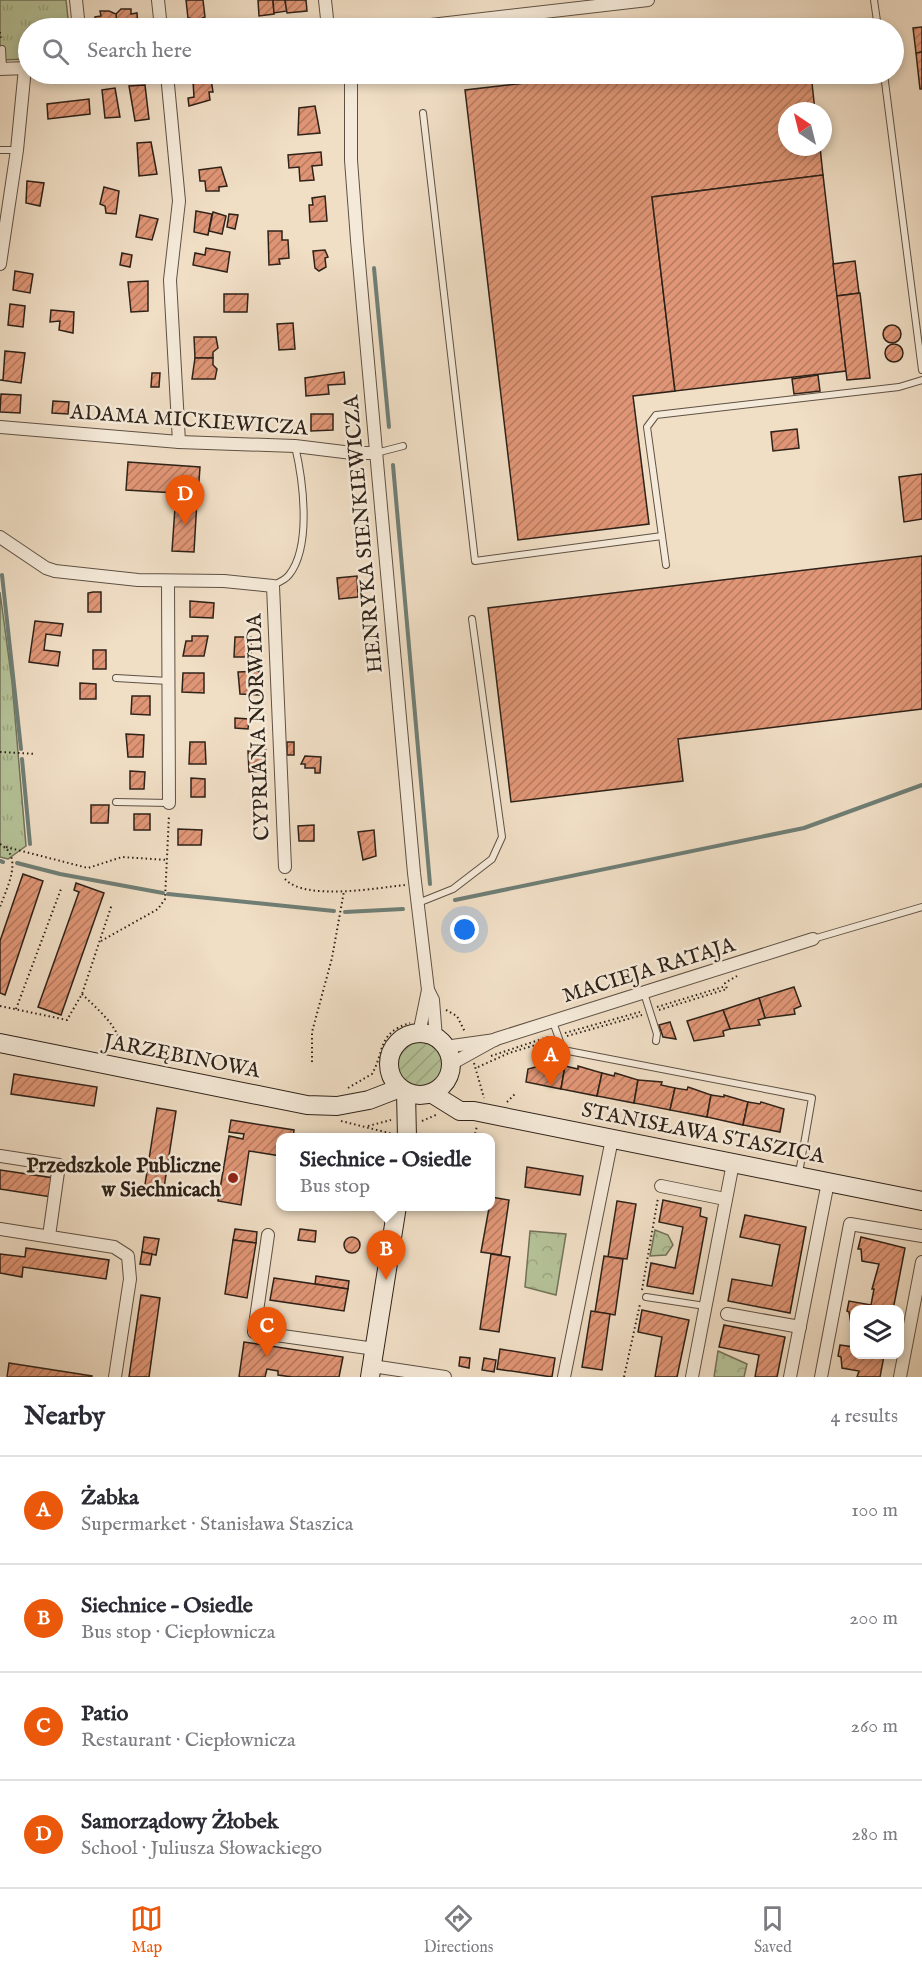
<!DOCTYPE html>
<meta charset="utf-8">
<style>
:root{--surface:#fff;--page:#f7f7f7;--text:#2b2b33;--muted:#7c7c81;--line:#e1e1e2;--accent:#ea580c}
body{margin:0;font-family:"IM FELL English",serif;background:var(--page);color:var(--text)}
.controls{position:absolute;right:18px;bottom:18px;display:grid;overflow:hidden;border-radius:12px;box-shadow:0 3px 9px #0003}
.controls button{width:54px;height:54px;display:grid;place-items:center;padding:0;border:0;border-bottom:2px solid var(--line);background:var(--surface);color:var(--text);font:30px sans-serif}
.compass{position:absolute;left:778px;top:102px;width:54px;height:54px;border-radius:50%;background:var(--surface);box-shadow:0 3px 9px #0003;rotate:325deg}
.you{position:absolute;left:465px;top:930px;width:21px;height:21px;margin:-15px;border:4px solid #fff;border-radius:50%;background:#1a73e8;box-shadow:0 0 0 9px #1a73e833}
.badge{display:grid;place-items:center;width:39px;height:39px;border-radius:50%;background:var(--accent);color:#fff;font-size:20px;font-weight:700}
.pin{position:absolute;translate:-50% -50px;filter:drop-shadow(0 2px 3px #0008)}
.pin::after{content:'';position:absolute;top:32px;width:21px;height:18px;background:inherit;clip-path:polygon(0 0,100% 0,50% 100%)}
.popup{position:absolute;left:276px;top:1133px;width:219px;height:78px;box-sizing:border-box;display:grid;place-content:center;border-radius:12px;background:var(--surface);filter:drop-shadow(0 2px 4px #0005);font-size:20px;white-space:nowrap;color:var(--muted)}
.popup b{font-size:22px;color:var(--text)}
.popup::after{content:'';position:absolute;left:50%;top:100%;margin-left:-12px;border:12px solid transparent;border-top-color:var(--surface)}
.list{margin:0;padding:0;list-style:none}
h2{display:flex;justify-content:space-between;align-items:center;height:78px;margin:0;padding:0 24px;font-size:26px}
h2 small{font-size:20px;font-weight:400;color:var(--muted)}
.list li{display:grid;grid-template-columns:39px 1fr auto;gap:18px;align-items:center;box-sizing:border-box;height:108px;padding:0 24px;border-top:2px solid var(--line)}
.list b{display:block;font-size:22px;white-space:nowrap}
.list p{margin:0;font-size:20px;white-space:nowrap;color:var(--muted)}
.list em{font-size:20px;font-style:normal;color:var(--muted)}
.icon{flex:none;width:33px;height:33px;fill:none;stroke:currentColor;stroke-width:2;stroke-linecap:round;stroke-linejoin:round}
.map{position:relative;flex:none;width:922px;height:1377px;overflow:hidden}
.search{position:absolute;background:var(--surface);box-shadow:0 3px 9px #0003;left:18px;right:18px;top:18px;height:66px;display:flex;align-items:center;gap:15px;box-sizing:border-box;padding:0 21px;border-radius:33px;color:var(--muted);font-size:22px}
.sheet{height:510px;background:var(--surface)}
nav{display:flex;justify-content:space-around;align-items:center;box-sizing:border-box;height:84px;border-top:2px solid var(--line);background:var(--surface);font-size:16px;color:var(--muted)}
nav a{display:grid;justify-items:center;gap:3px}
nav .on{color:var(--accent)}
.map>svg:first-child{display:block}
</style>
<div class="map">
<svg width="922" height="1377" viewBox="0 0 922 1377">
<defs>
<pattern id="grass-tufts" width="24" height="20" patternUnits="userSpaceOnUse" patternTransform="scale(1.5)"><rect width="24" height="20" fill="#b5c298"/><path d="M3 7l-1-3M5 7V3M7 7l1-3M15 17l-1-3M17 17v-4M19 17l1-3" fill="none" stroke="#9ca682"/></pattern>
<pattern id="park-crowns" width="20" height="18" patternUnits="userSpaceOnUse" patternTransform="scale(1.5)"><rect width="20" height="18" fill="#b5c298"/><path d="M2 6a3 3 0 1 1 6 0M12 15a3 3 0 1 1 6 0" fill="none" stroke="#9ca682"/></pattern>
<pattern id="garden-furrows" width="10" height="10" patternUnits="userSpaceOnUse" patternTransform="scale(1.5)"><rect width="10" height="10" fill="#b5c298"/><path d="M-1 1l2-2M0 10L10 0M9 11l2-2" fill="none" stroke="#9ca682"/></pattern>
<pattern id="building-hatch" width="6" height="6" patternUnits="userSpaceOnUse" patternTransform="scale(1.5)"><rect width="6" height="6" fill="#e09676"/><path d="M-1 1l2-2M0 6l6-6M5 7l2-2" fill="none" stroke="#b67a60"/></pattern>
</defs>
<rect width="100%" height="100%" fill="#f0dec5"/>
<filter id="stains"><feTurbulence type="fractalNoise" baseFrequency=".00333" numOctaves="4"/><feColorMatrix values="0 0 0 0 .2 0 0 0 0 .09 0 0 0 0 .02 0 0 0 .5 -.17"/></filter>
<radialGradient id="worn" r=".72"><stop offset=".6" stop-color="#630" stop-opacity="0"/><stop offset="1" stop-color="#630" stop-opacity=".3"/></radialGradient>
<g fill="url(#grass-tufts)" stroke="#727258" stroke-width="1.5">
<path d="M0,0H66L69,28H28V59L0,60Z"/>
<path d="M0,592L12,682L26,846L8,859L0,857Z"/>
</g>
<g fill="url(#park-crowns)" stroke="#727258" stroke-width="1.5">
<path d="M655,1230L668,1235L673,1245L666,1255L650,1256Z"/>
<path d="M530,1231L566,1234L556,1295L525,1287Z"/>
<path d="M718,1351L747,1364L744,1377H714Z"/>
</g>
<circle fill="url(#garden-furrows)" stroke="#727258" stroke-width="1.5" cx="420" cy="1064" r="23"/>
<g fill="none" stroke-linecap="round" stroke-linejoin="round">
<g stroke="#6f7e75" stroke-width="4">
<path d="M374,268L389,427"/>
<path d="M393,465L430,884"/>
<path d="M2,575L21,749"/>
<path d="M22,759L30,844"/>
<path d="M0,861L3,862"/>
<path d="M17,863L60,874L163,893"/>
<path d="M168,894L334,911"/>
<path d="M455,900L804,828L922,785"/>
<path d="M345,912L403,909"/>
</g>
</g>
<g fill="url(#building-hatch)" stroke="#2e2219" stroke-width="1.5">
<path d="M186,0H203L205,17L198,20L188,18Z"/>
<path d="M258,0H273L274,14L259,16Z"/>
<path d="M273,0H285L287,11L274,13Z"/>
<path d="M285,0H306L307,11L287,13Z"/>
<path d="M121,9H131V14L137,13L138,27L117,28L116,14Z"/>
<path d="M100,11H109L116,14L117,28H96L95,17L101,16Z"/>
<path d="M922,27V52L916,53L913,28Z"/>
<path d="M922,52V89H920L916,53Z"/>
<path d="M539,74H551L552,80L516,84L515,77Z"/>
<path d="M605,74H811L815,111H787V147H820L823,175L652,197L675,391L633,396L649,524L518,540L465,90Z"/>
<path d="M199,79H211L213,92H209L210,100L189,106L188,98L194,97L193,81Z"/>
<path d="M145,85L149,119L135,121L129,86Z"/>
<path d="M115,88L120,117L105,118L102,90Z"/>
<path d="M89,99L90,114L48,119L47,104Z"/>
<path d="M315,106L320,133L298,135L299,108Z"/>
<path d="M151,142L157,174L139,176L137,143Z"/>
<path d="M321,152L322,165L312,166L314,180L300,181L299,167L289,168L288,155Z"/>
<path d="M221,167L227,186L219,187V191H206L205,181H200L199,170Z"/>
<path d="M823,175L846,371L675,391L652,197Z"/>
<path d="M27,181L44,183L40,206L26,203Z"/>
<path d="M104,187L119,191L116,214L106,213L105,206L100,204Z"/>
<path d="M325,196L327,221L310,222L309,205H313L312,198Z"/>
<path d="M196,211L212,214L208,235L194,232Z"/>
<path d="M213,212L226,216L222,234L209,231Z"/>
<path d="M229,214L238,215L235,229L227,227Z"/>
<path d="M140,215L158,219L152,240L136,237Z"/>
<path d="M268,231H282V240H288L289,258L279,259L280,264L269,265Z"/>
<path d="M206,248L230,252L227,272L193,265L195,253L205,255Z"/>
<path d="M325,250L328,257L325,258L326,267L319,271L315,268L313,251Z"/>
<path d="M122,253L132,255L130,267L120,265Z"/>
<path d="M855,261L859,293L837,296L833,264Z"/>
<path d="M15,271L33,274L30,293L13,290Z"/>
<path d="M148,281V311L131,312L128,282Z"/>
<path d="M860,293L870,378L847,380L837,296Z"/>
<path d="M224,294H248L247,312H224Z"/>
<path d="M10,304L25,306L23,327L8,325Z"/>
<path d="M51,310L74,312L73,333L59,330L60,321L50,322Z"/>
<path d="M293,323L295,349L279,350L277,324Z"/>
<circle cx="892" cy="334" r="9"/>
<path d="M194,337H216L218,348L213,352V358H195Z"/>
<circle cx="894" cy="353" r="9"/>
<path d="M5,351L25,353L21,383L0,380H3Z"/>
<path d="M195,358H213V365L217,369L215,379H192Z"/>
<path d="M344,372L345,384L328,385L329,394L306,396L305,378Z"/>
<path d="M152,373H160L159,387H151Z"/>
<path d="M818,375L820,391L794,394L792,379Z"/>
<path d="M1,394L21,395L20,413L0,412Z"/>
<path d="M53,401L69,402L68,414L52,413Z"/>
<path d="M311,414H333V430L311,431Z"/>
<path d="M797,429L799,448L773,451L771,432Z"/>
<path d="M128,462L200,467L198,495L187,494L186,499L197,500L194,552L172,551L176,493L126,490Z"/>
<path d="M922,474V519L904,522L899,477Z"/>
<path d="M922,556V709L678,739L683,781L511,802L488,608Z"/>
<path d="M357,576L358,597L339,599L337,578Z"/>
<path d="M93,592H101V612H88V593Z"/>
<path d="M190,601L214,603L213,618L190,617Z"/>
<path d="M35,621L63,624L61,636L46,634L44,650L60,652L58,666L29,662Z"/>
<path d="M192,636H208L204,656H183L186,641H192Z"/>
<path d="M235,637H251V657H234Z"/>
<rect x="93" y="650" width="13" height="19"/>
<path d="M262,671L259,672L260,695L240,694L238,672Z"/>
<path d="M183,673H204V693L182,692Z"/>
<path d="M80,683L96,684V699H80Z"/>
<path d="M132,696H150V715L131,714Z"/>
<path d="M235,718L249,719L248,729L235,728Z"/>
<path d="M126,734L144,735L143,757H128Z"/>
<path d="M190,742H205L206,764H189Z"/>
<rect x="287" y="742" width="7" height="13"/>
<path d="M266,750V771L249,772L248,751Z"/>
<path d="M305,756L321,757L320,773H315V768H305V764H301Z"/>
<path d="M130,771L145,772L144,789H130Z"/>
<path d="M191,778L205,779V797H191Z"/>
<path d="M91,805H109L108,823H91Z"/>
<rect x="134" y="814" width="16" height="16"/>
<path d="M314,825V841H299L298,826Z"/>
<path d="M178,829L202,830L201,845H178Z"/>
<path d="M374,830L376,856L363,860L358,832Z"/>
<path d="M23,874L43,881L5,995L0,993V941Z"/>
<path d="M76,883L104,893L61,1015L38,1007L79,892L74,890Z"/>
<path d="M794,987L801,1006L794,1009L795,1014L765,1018L759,998Z"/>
<path d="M759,998L765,1018L758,1020L760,1025L730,1029L723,1010Z"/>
<path d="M723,1010L730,1029L723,1031L724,1036L694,1041L687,1021Z"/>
<path d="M670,1022L676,1039L663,1037L659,1025Z"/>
<path d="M550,1063L565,1066L561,1089L526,1082L528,1069Z"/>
<path d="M565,1066L578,1069V1066L602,1073L597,1096L561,1089Z"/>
<path d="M602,1073L614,1076L615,1073L638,1080L634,1103L597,1096Z"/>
<path d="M14,1074L97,1087L94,1106L11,1094Z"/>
<path d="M638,1080L662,1082L661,1085L675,1088L670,1110L634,1103Z"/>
<path d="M688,1087L711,1095L707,1117L670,1110L675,1088L687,1090Z"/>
<path d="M711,1095L724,1097V1095L748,1102L743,1125L707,1117Z"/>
<path d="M748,1102L760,1104L761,1102L784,1109L780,1132L743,1125Z"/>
<path d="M157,1108L176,1111L163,1194L144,1191Z"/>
<path d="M231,1120L294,1130L293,1138H281V1156L249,1151L241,1205L218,1201L229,1136L243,1139L244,1134L229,1132Z"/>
<path d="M527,1167L583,1176L580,1195L525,1187Z"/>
<path d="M0,1170L54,1178L51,1197L0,1189Z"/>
<path d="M491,1197L509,1200L501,1255L481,1252Z"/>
<path d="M663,1200L701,1208L700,1216L707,1218L693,1294L647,1286L651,1263L675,1268L683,1227L659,1222Z"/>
<path d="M617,1201L636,1204L627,1259L608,1257Z"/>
<path d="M745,1215L806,1227L790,1313L728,1301L732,1279L772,1286L780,1245L740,1237Z"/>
<path d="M235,1229L257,1232L256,1243L233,1240Z"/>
<path d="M300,1229L316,1231L315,1242L298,1240Z"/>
<path d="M144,1237L159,1239L156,1255L142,1252Z"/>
<path d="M861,1237L905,1248L893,1310H854V1325L851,1324L849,1312L847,1311L849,1301L871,1305L874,1289H872L879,1264L862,1261L861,1249H858Z"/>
<circle cx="352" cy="1245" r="8"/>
<path d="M233,1240L256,1243L247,1298L225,1294Z"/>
<path d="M26,1248L109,1260L106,1279L23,1267L22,1277L0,1273V1254L25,1257Z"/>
<path d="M142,1252L152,1254L150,1265L140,1264Z"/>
<path d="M491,1254L510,1257L499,1332L480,1329Z"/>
<path d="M604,1256L623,1259L615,1315L595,1312Z"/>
<path d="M316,1276L349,1281L348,1289L315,1284Z"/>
<path d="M274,1278L348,1289L344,1311L270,1300Z"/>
<path d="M141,1295L160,1298L149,1377H129Z"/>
<path d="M642,1310L689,1320L677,1377H655L662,1337L638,1332Z"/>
<path d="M591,1311L610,1314L602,1370L582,1367Z"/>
<path d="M724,1325L785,1337L777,1377H755L759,1355L719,1347Z"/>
<path d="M244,1342L343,1357L339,1377H292L278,1375V1371L267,1369L265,1377H239Z"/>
<path d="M840,1345L854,1347V1354L884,1356L880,1377H857L859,1371L842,1368L841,1357L838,1356Z"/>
<path d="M500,1349L555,1358L552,1377L497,1369Z"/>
<path d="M460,1357L470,1358L469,1368L459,1366Z"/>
<path d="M484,1358L496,1360L494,1372L482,1370Z"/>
<path d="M9,1363L92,1376V1377H7Z"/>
</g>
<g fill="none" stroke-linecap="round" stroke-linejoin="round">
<defs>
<g id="lane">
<path d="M874,0L878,28"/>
<path d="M2,49L3,68"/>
<path d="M884,74L922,370"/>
<path d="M423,113L475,561L662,536"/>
<path d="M0,150H17"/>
<path d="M376,453L403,446"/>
<path d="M666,565L647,427L656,415L899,387L922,380"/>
<path d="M273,585C278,583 285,580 289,575C312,546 303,480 295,446"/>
<path d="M116,678L168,681"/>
<path d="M116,802L169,803"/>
<path d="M418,903L453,889L492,859L502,837L472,619"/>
<path d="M813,939L922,907"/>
<path d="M644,993L657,1034L656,1041"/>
<path d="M553,1022L563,1050L812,1098L799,1173"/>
<path d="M646,1297L705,1306"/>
</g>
<g id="street">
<path d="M76,0L79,28"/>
<path d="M158,0L161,28"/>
<path d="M325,0L328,28"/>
<path d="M405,28L648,0"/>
<path d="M0,69L28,68"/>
<path d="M167,74L179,201L170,280L179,442"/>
<path d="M351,74V160L357,240L414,873L428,990L433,1000L436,1038"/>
<path d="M0,264L17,150L25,68"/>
<path d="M0,427L179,442L295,446L352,453H376"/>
<path d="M0,537L46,568L55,571L138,580L224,581L273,586L285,867"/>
<path d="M168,581L169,803"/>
<path d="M419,1034L428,990"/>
<path d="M445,1047L495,1040"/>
<path d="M451,1064L496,1039L813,939"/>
<path d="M0,1156L59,1165L49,1236"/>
<path d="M661,1186L725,1199"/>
<path d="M0,1229L114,1247L128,1256L130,1279L115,1377"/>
<path d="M268,1235L254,1332L375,1349"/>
<path d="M727,1314L800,1327"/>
<path d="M372,1366L445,1377"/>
<path d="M564,1377L612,1139"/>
<path d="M692,1377L733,1163"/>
<path d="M790,1377L828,1182"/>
<path d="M821,1377L850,1224L922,1236"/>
<path d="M900,1377L922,1262"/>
</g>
<g id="secondary">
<circle cx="420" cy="1064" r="31"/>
<path d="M0,1043L307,1105L337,1106L369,1100L400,1088"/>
<path d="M406,1092L407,1138"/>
<path d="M431,1093L460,1111H474L922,1201"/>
<path d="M370,1377L397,1206"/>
</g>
</defs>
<use href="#lane" stroke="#5e5144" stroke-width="8"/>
<use href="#street" stroke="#5e5144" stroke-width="14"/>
<use href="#secondary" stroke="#2e2219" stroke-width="20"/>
<g stroke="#2e2219" stroke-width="2" stroke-dasharray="1.5 3" stroke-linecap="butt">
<path d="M0,32L1,40"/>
<path d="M0,752L36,754"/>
<path d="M0,844C24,857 7,887 0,907"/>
<path d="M6,847L88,868L122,857L167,860"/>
<path d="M285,879C305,901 376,888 405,885"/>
<path d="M101,941L158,909L165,899L169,815"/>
<path d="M82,994C97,1009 124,1030 120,1052"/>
<path d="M0,1006L67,1020L82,994L112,904"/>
<path d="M657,1007L726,986"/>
<path d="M16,1009L61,889"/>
<path d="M446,1010L457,1016L465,1032"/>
<path d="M659,1010L727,989L725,983L737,976"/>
<path d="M565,1033L640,1012"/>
<path d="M567,1036L642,1015"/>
<path d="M491,1056L548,1037"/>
<path d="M312,1062V1032L332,958L344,891"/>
<path d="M474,1063L484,1098"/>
<path d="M478,1067L509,1053L552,1040"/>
<path d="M348,1088L372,1074C385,1051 377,1033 410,1023"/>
<path d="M507,1102L515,1094"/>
<path d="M341,1121L393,1134"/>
<path d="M422,1121L438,1114"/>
<path d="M368,1126L391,1120"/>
<path d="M474,1138L477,1126"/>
<path d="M642,1290L658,1198"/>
<path d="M624,1377L640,1304"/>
</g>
<use href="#lane" stroke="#f5ead9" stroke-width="6"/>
<use href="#street" stroke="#f5ead9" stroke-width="12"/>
<use href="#secondary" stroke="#f5ead9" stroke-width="18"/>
</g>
<circle fill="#8f2418" stroke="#f5ead9" stroke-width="2" cx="233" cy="1178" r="6"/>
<g text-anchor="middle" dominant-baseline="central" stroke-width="5" stroke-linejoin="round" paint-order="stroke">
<g font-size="21" fill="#2e2219" stroke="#f5ead9">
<text transform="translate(189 421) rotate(4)">ADAMA MICKIEWICZA</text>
<text transform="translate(364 534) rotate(-95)">HENRYKA SIENKIEWICZA</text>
<text transform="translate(259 727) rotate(-92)">CYPRIANA NORWIDA</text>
<text transform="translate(649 971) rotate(-17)">MACIEJA RATAJA</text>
<text transform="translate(182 1057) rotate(11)">JARZĘBINOWA</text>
<text transform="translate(703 1134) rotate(11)">STANISŁAWA STASZICA</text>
</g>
<g font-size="21" font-weight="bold" fill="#2e2219" stroke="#f5ead9" text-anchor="end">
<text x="221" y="1166">Przedszkole Publiczne<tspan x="221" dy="24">w Siechnicach</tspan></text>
</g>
</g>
<rect width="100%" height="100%" filter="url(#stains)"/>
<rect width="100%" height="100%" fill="url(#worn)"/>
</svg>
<div class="controls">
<button><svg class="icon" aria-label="layers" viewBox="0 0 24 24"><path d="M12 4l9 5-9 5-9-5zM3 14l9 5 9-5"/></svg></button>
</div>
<svg class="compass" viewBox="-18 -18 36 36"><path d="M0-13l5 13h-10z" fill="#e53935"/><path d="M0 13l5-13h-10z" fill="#7c7c81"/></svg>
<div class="you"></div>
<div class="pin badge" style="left:551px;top:1086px">A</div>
<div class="pin badge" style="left:386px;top:1280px">B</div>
<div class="popup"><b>Siechnice – Osiedle</b>Bus stop</div>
<div class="pin badge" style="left:267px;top:1357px">C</div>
<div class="pin badge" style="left:185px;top:525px">D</div>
<div class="search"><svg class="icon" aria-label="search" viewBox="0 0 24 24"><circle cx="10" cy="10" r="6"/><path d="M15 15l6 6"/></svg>Search here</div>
</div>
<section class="sheet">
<h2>Nearby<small>4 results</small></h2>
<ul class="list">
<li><span class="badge">A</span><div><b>Żabka</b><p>Supermarket · Stanisława Staszica</p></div><em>100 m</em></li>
<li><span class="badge">B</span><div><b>Siechnice – Osiedle</b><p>Bus stop · Ciepłownicza</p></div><em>200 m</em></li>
<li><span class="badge">C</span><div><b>Patio</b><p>Restaurant · Ciepłownicza</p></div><em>260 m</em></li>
<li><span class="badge">D</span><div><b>Samorządowy Żłobek</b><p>School · Juliusza Słowackiego</p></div><em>280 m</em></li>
</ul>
</section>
<nav>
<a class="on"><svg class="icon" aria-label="map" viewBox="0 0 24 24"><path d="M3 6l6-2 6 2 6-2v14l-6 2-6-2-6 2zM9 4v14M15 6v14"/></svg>Map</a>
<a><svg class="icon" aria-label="directions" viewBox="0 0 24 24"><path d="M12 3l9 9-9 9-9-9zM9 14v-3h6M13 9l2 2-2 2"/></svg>Directions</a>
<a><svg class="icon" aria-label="saved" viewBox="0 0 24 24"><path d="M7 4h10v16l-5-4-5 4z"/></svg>Saved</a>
</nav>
